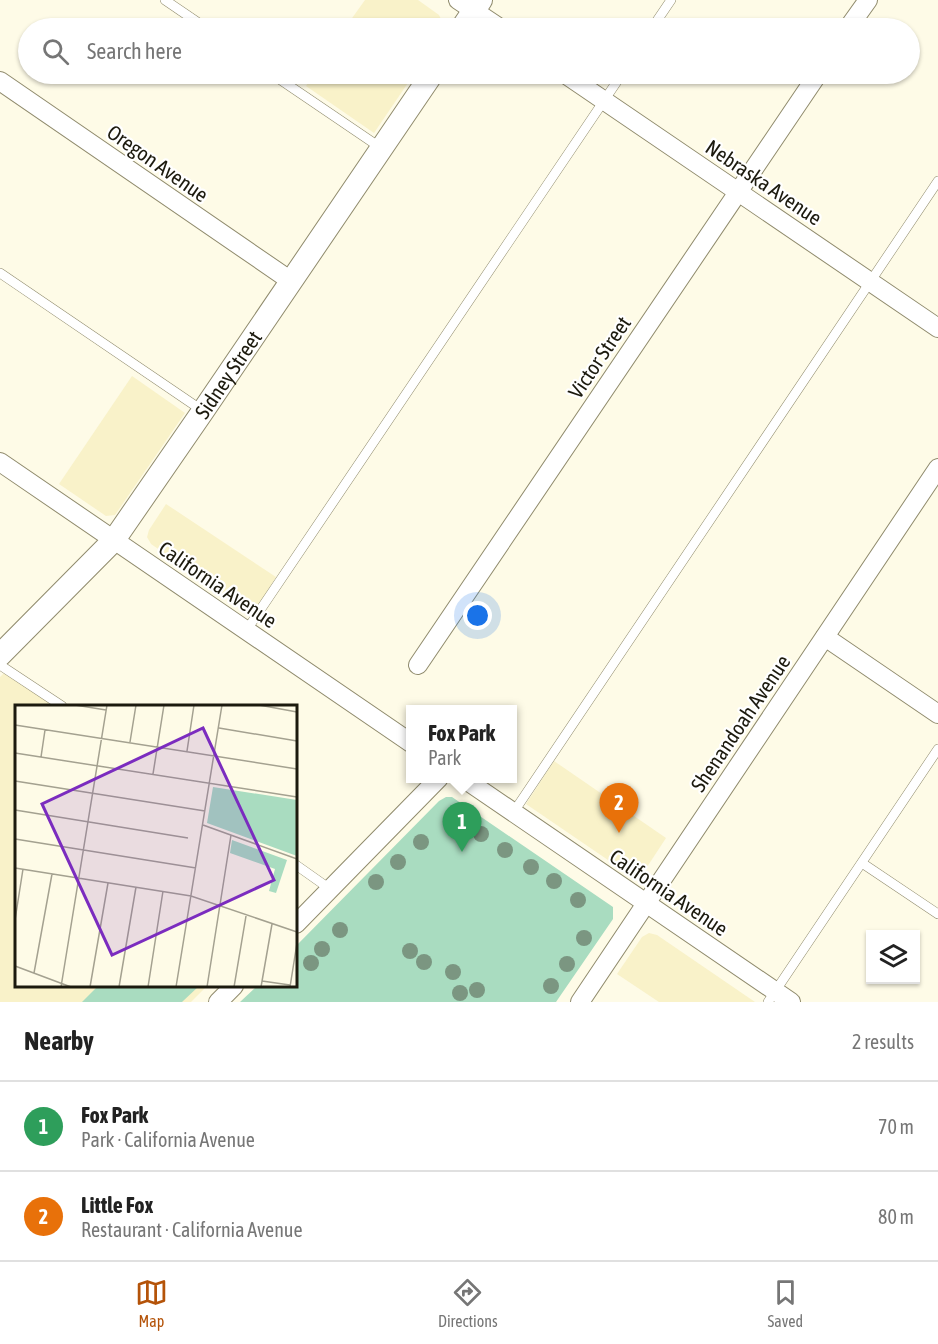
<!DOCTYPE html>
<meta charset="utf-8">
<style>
:root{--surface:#fff;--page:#f2f2f2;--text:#222;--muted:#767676;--line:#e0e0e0;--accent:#b45309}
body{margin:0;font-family:"Asap Condensed",sans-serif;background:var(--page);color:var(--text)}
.controls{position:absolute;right:18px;bottom:18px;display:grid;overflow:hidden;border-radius:0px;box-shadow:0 2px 4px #0004}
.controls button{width:54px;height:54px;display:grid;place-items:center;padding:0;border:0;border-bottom:2px solid var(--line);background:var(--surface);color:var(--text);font:30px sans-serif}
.you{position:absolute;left:478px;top:616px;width:21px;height:21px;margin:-15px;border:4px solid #fff;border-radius:50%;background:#1a73e8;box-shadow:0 0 0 9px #1a73e833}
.badge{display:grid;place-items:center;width:39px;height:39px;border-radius:50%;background:var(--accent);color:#fff;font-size:20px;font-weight:700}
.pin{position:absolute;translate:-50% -50px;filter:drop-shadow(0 2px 3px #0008)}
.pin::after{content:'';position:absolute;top:32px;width:21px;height:18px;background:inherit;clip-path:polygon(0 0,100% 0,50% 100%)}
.popup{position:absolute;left:406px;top:705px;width:111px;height:78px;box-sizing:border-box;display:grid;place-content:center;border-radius:0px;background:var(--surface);filter:drop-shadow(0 2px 4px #0005);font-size:20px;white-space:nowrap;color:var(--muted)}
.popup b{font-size:22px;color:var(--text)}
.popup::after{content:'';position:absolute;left:50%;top:100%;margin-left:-12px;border:12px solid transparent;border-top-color:var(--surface)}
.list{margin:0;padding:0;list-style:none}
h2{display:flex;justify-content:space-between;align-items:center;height:78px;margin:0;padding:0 24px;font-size:26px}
h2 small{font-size:20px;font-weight:400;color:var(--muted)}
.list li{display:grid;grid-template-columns:39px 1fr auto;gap:18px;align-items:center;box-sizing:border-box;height:90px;padding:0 24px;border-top:2px solid var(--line)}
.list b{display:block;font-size:22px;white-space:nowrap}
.list p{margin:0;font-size:20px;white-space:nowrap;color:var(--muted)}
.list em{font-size:20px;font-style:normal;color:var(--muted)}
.icon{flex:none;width:33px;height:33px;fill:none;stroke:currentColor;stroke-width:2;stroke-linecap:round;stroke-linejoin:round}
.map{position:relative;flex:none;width:938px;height:1002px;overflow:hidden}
.search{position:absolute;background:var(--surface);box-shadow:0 2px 4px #0004;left:18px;right:18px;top:18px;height:66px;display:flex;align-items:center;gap:15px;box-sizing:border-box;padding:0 21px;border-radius:33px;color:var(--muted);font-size:22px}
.sheet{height:258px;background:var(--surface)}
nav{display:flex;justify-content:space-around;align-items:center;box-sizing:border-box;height:84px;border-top:2px solid var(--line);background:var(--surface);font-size:16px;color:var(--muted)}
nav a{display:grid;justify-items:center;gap:3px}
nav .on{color:var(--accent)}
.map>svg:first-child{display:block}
</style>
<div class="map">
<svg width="938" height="1002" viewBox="0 0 938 1002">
<rect width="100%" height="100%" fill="#fefbe7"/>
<g fill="#f9f2c9">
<path d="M365,0H418L439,15L443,23V28H345Z"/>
<path d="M314,74H414L374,133L306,86Z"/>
<path d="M132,376L185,413L115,515L106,516L59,484Z"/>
<path d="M166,504L276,577L253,614L151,544L147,537L149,530Z"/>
<path d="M6,671L57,706H16V986H207L191,1002H0V677Z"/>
<path d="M554,761L666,838L645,870L639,875H630L526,804Z"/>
<path d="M649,933L657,935L755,1002H659L617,974L642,937Z"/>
</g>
<g fill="#a9dcc0">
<path d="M452,797L613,907V919L556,1002H240L257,986H296V946L439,801L446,797Z"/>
<path d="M98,986H199L182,1002H82Z"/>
</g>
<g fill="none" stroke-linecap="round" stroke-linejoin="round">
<defs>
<g id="service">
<path d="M165,0L206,28"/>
<path d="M652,28L671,0"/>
<path d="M272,74L381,148"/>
<path d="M0,273L203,411"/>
<path d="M246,631L622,74"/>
<path d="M0,665L62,706"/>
<path d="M513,813L938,181"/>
<path d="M862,863L938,914"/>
<path d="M296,865L330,889"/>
<path d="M768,1002L938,749"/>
</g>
<g id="minor">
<path d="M458,0L500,28"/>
<path d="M848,28L868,0"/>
<path d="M565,74L938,328"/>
<path d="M0,81L291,281"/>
<path d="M0,462L411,743"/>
<path d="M825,637L938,714"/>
<path d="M418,665L818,74"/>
<path d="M463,778L791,1002"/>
<path d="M296,924L439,778"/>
<path d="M218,1002L234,986"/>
<path d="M580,1002L938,468"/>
</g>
<g id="tertiary">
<path d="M462,28L481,0"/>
<path id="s1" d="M0,655L114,540L203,411L432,74"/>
</g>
</defs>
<use href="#service" stroke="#908b6d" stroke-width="10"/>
<use href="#minor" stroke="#908b6d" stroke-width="20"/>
<use href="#tertiary" stroke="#908b6d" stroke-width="24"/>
<use href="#service" stroke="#fff" stroke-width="9"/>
<use href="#minor" stroke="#fff" stroke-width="18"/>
<use href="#tertiary" stroke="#fff" stroke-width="22"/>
</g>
<g fill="#7b9681">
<circle cx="454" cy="815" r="8"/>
<circle cx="481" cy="834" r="8"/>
<circle cx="421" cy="842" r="8"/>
<circle cx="505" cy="850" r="8"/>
<circle cx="398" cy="862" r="8"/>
<circle cx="531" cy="867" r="8"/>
<circle cx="554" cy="881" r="8"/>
<circle cx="376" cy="882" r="8"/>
<circle cx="578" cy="900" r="8"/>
<circle cx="340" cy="930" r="8"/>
<circle cx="584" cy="938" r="8"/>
<circle cx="322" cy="949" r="8"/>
<circle cx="410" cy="951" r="8"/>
<circle cx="424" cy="962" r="8"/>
<circle cx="311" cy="963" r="8"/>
<circle cx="567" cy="964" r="8"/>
<circle cx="453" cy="972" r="8"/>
<circle cx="551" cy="986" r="8"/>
<circle cx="477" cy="990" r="8"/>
<circle cx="460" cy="993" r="8"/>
</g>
<g text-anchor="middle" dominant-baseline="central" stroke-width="4.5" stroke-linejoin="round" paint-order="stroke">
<g font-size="21" fill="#1c1a0e" stroke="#fff">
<text transform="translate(158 163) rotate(35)">Oregon Avenue</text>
<text transform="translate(764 182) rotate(34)">Nebraska Avenue</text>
<text transform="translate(599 357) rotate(-56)">Victor Street</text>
<text stroke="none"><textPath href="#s1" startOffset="363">Sidney Street</textPath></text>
<text transform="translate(218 584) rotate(34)">California Avenue</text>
<text transform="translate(740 723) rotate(-56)">Shenandoah Avenue</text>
<text transform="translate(669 892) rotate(34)">California Avenue</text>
</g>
</g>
<g transform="translate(15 705)">
<rect width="282" height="282" fill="#fefbe7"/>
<path d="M198,82L282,95V151L192,118ZM217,135L272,155L261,188L254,186L260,164L215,148Z" fill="#a9dcc0"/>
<path fill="none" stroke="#a4a190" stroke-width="1.5" d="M60,0L91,5M244,0L282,7M0,20L282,64M204,23L282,36M115,37L121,0M172,46L179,0M0,48L282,92M26,52L30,25M138,69L149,0M0,76L190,106M0,105L173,133M188,120L282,154M0,134L181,163M0,163L176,191L282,227M0,215L8,164M0,261L56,282M19,268L37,169M247,276L275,280M46,282L92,0M75,282L93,178M104,282L121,182M133,282L148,186M161,282L207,0M192,282L216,130M219,282L231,211M246,282L257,219M275,282L282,238"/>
<path fill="#7b2cbf" fill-opacity="0.15" stroke="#7b2cbf" stroke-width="3" d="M188,23L259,175L97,250L27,99Z"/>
<rect width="282" height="282" fill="none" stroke="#1c1a0e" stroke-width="3"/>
</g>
</svg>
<div class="controls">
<button><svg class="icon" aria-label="layers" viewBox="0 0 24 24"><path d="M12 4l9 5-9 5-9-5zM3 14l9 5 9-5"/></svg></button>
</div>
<div class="you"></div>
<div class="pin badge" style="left:462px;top:852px;background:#2e9e5b">1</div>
<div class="popup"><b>Fox Park</b>Park</div>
<div class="pin badge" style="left:619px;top:833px;background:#e8710a">2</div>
<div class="search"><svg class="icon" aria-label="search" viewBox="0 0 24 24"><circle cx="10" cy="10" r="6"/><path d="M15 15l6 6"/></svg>Search here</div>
</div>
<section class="sheet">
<h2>Nearby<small>2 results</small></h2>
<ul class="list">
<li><span class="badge" style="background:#2e9e5b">1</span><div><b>Fox Park</b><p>Park · California Avenue</p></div><em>70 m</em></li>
<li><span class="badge" style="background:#e8710a">2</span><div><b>Little Fox</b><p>Restaurant · California Avenue</p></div><em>80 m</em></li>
</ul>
</section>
<nav>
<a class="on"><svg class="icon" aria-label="map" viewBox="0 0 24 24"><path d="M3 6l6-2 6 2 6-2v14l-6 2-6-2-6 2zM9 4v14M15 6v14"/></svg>Map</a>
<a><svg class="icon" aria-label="directions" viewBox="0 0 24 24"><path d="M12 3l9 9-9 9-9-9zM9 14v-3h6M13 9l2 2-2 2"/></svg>Directions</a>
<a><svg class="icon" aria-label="saved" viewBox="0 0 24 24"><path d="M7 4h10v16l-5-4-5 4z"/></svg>Saved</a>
</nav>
